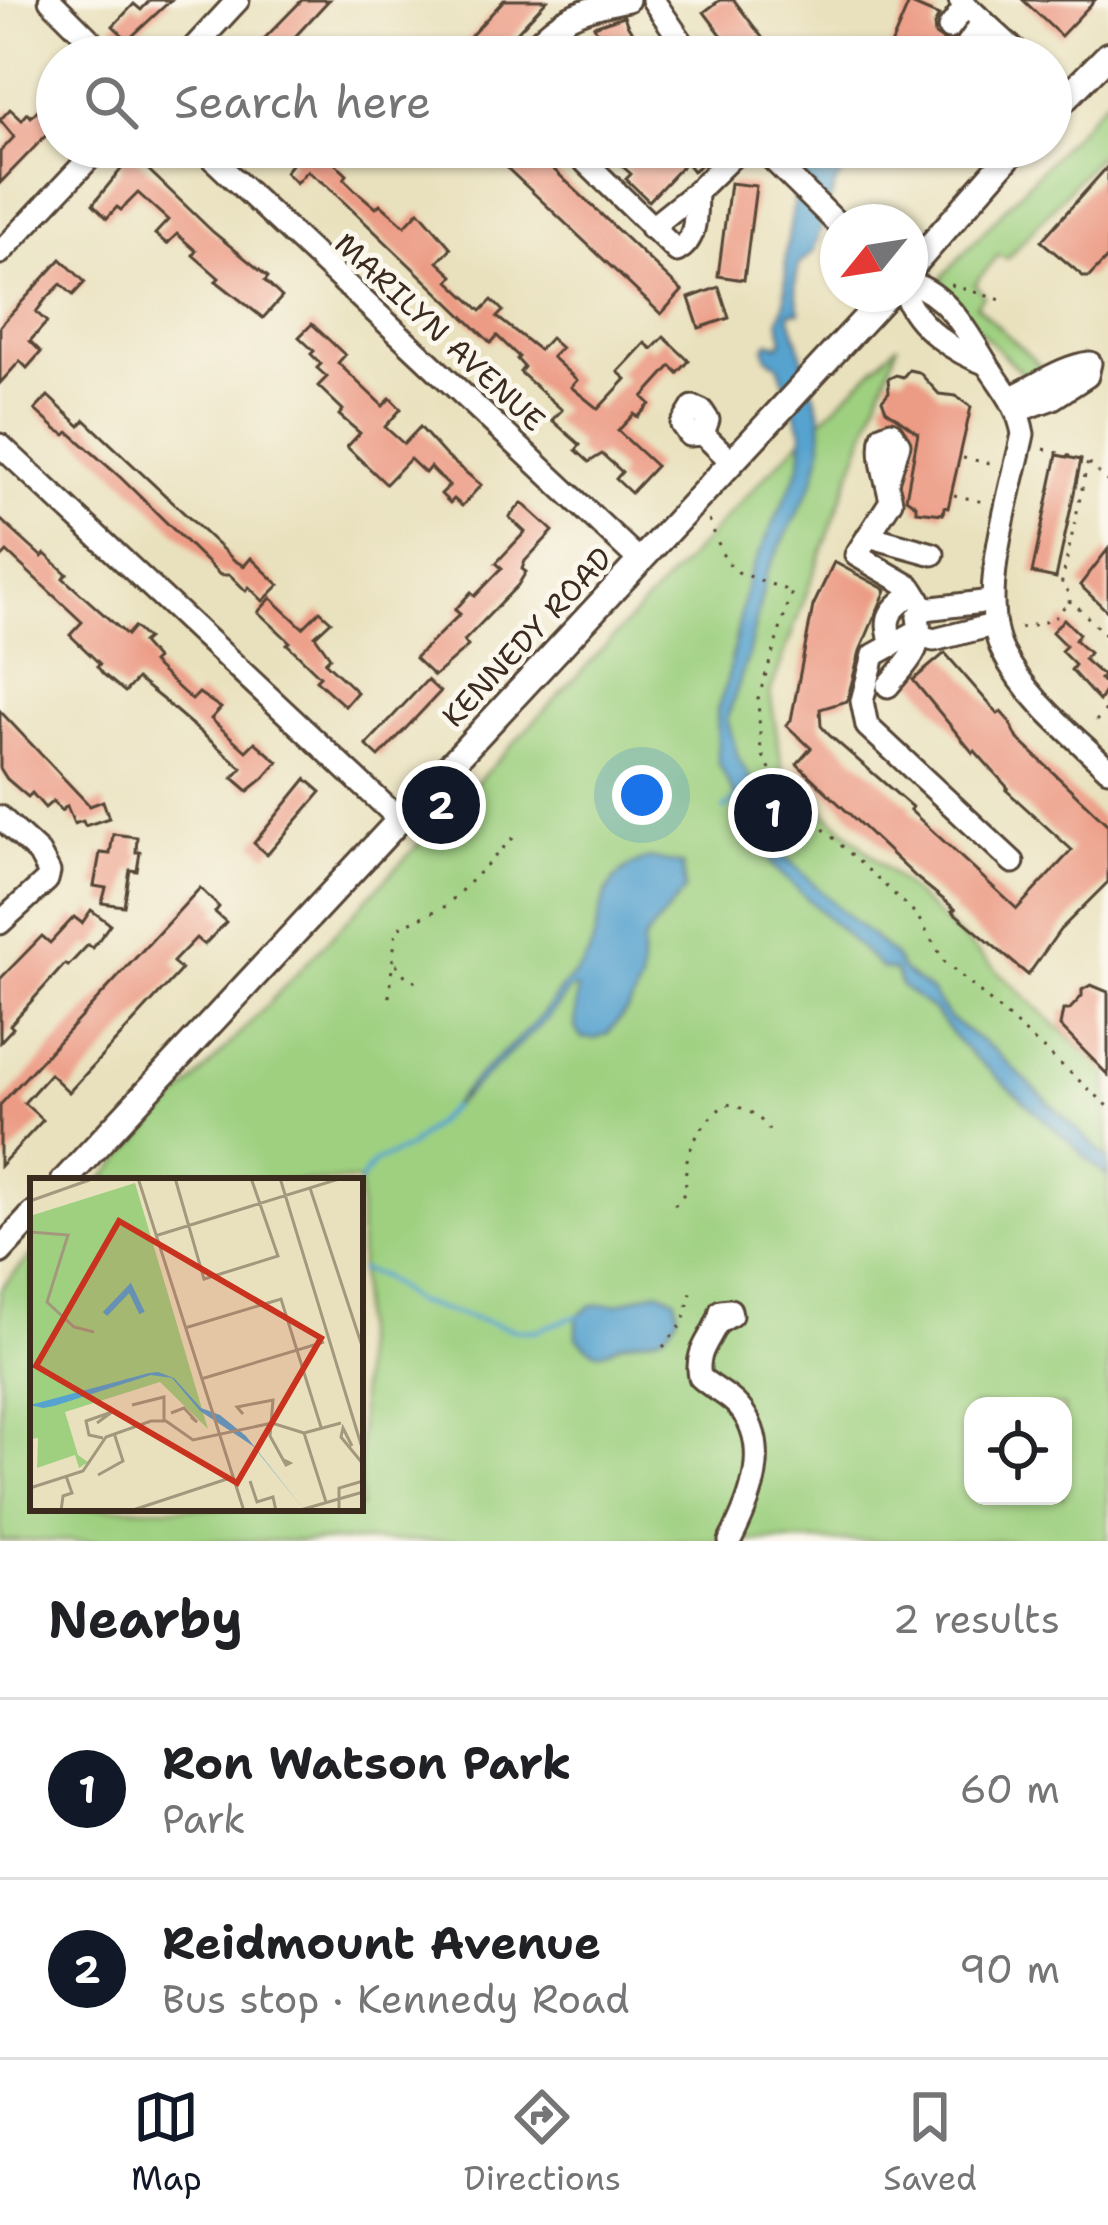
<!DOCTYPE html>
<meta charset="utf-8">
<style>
:root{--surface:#fff;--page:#f6f6f6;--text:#202124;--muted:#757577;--line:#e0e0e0;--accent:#111827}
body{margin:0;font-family:"Shantell Sans",sans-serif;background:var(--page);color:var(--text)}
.controls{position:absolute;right:36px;bottom:36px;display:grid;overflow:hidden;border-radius:24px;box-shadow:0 3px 9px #0004}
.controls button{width:108px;height:108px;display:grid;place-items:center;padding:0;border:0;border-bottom:3px solid var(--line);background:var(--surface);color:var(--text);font:60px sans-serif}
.compass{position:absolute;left:820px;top:204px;width:108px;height:108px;border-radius:50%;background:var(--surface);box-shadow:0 3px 9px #0004;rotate:240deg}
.you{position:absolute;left:642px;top:795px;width:42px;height:42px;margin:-30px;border:9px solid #fff;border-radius:50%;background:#1a73e8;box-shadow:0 0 0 18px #1a73e833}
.badge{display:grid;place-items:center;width:78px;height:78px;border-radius:50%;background:var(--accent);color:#fff;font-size:39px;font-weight:700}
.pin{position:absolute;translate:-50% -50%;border:6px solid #fff;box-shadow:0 3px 12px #0006}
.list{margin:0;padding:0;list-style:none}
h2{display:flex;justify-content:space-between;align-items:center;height:156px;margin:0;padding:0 48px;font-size:51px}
h2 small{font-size:39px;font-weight:400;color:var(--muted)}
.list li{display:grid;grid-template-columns:78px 1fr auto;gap:36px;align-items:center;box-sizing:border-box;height:180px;padding:0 48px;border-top:3px solid var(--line)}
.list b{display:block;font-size:45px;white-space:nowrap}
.list p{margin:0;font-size:39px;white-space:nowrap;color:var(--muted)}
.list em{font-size:39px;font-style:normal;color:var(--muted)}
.icon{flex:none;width:66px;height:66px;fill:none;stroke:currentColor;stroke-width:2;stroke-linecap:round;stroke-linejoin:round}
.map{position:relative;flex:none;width:1108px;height:1541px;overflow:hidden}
.search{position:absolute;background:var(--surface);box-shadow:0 3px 9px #0004;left:36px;right:36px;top:36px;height:132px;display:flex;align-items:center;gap:30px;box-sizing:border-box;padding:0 42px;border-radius:66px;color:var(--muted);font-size:45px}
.sheet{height:516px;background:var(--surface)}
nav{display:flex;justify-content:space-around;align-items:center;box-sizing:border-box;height:168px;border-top:3px solid var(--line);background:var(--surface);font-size:33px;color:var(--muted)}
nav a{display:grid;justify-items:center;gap:6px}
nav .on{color:var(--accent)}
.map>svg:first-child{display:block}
</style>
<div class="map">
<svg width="1108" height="1541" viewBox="0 0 1108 1541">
<rect width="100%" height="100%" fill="#fbf7ec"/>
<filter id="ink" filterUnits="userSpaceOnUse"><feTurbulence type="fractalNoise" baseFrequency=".00833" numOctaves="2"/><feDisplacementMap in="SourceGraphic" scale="24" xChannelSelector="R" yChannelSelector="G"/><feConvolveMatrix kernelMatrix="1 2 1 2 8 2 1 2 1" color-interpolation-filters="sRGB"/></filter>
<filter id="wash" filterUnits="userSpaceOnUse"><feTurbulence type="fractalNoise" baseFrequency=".004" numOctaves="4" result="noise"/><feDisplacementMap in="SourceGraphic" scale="48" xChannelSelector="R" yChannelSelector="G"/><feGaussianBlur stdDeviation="2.7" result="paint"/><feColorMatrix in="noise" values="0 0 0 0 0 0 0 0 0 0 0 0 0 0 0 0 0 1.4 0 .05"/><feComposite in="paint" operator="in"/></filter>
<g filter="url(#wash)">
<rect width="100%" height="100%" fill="#e9e1bd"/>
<g fill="#9ed080" stroke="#6c7d4f" stroke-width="3" fill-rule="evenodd">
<path d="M1108,97V145L1007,259L998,255L975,284L984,295L976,305L1044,370L1022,374L949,299L942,277Z"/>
<path d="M898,344L770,693L783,773L1108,1073V1541H0V1289L33,1254V1508H360V1181H101L776,465ZM973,1406H1063V1496H973Z"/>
</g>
<g fill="#56a3cf" stroke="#486676" stroke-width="3">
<path d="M803,147H850L849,161L835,185L813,252L798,265L795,287L800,312H791L790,317L821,415L822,448L813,483L767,572L748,656L727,719L739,760L752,780L751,811L779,850L841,910L895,956L902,970L931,991L949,1018L994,1050L1108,1159V1177L959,1043L933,1010L901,986L895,971L881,968L774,867L766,852L737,821L736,799L718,762L717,710L726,685L748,578L799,469L802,454V431L778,365L767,357L765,348L768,342L779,345L783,340L779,320L785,302L786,251Z"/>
<path d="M649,858L682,865L685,890L643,941L641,983L629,1008L608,1033L595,1039L581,1038L575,1028L577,989L571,988L548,1018L452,1107C474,1074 509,1050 536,1021C547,1010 555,996 565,984C571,977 579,971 584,963C607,925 589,877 649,858Z"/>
<path d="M658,1290L675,1298L678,1314C663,1347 644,1334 621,1344C610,1348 604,1356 592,1350C587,1348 581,1341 577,1337V1316L592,1305L618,1304Z"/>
</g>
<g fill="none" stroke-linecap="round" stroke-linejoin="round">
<g stroke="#56a3cf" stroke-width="4.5">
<path d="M724,809L736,799"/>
<path d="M360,1182L374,1162L408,1148L452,1107"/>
<path d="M360,1270L381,1276L414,1302L515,1330L534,1331L577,1316"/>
</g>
</g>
<g id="blocks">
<g fill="#ec9b85">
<path d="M150,0H171L128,40L113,26L134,4L141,10Z"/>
<path d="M302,0H329L291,41L301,50L294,57H284L264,39Z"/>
<path d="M504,0H547L494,57H485L467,40Z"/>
<path d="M720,0H734L770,48L757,57H738L704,12Z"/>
<path d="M1023,0H1095L1061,36Z"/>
<path d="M909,3L939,16L934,25L935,35L947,43L941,57H886Z"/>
<path d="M624,16L627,24L647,57H611L600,39L594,26Z"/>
<path d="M57,90V124L0,183V152L14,137L0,120L10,109L22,120L28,113L31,117Z"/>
<path d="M290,147H312L324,158L327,156L347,175L344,179L355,190L376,208L380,204L405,226L419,211L451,248L438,262L453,276L449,281L481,311L492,300L503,311L497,317L539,350L550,338L561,348L552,357L577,380L571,387L598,409L626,379L618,372L645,343L652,349L664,337L689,361L678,373L671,366L643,397L650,404L638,417L634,414L618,431L656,466L631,493L616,479L622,472L602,454L589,462L576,450L580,445L552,420L562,410L520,372L524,367L517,359L519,357L497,336L491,343L327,186L307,171L296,183L285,172L293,162L284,153Z"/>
<path d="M485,147H530L682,291L661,314Z"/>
<path d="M601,147H721L693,171L686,162L649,201L626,179L631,174Z"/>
<path d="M129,151L213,232L268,277L265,281L282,297L263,318L216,281L219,278L193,255L196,251L177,234L167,244L155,234L168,220L138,193L121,210L117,207L107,218L93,204L123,167L118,163Z"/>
<path d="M1108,166V257L1089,277H1084L1041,241Z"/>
<path d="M730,183L756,186L744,280L718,276Z"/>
<path d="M61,259L85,282L73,295L61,284L45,300L36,312L47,322L30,341L41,352L27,368L20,361L0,383V326Z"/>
<path d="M719,287L729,318L699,328L689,298Z"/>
<path d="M312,324L345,355L338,363L365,389L383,406L390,398L401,409L385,427L404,444L420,427L446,456L481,485L462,506L454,499L450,503L441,494L449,486L430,467L425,473L410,459L386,484L347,447L360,433L339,415L343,410L318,386L327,377L317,368L321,364L311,354L314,351L299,337Z"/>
<path d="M909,370L919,372L939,394L956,396L971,407L948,508L944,507L943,514L916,511V505L906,498L918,433L886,410L882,400L889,392L888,379L896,375L903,377Z"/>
<path d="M48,396L80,426L85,420L234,560L244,566L251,558L279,585L263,601L249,587L246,591L230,575H220L119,476L69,432L66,435L57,430L35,410Z"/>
<path d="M1057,455L1081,460L1056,578L1032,573Z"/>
<path d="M522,503L553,531L525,561L522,569L526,572L518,585L464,641L468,646L434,676L415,658L460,614L455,610L471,592L475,596L502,568L496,563L525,532L509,517Z"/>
<path d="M0,519L42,557L45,554L67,574L63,578L127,635L134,627L147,639L142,643L156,659L152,663L184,693L192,700L199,693L221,708L211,719L246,751L255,742L278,762L263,779L248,791L233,778L242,768L162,699L137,679L125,692L103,674L97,666L100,664L70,635L82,622L7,552L0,559Z"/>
<path d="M1108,549V612L1080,585Z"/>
<path d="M834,562L886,590L860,651L847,701L820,709L821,726L829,735L912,807L910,810L1017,909L1072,850L1006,790L1008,788L975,751L973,753L913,680L945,653L998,714L1001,712L1009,721L1018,739L1108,825V882L1060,930L1028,975L952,911L955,909L917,878L797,764L811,748L786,725L791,720L813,606Z"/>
<path d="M271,598L303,628L320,611L331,621L315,636L330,657L325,662L357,692L345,706L316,680L320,676L287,644L290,642L258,612Z"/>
<path d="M1064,619L1079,634L1075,640L1089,653L1084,659L1103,676L1100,679L1108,686L1099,701L1071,670L1075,665L1061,651L1066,646L1052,632Z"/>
<path d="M427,680L440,692L379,757L366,745Z"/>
<path d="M0,711L90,806L103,801L109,818L85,826L83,821L74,824L67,806L61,811L53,801L45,808L32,793L28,797L7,779L0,768Z"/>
<path d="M306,779L321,792L267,855L254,843Z"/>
<path d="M113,834L137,837L136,852H140L137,871L130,870L124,906L102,903L106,888L94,886L100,853L110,854Z"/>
<path d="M200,888L219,907L215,912L226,922L204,945L196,938L173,962L181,970L69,1092L50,1074L24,1103L43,1120L0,1166V1105Z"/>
<path d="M91,910L110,924L93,948L88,945L68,966L65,964L10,1025L13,1028L0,1042V979L42,936L50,943L74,917L82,923Z"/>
<path d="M1091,985L1108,992V1075L1060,1026L1063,1010H1069L1082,996V990Z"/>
</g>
</g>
</g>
<g filter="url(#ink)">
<use href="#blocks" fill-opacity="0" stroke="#554536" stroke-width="3"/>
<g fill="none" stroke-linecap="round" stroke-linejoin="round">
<defs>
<g id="minor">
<path d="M50,0L107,57"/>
<path d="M653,0L692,57"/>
<path d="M960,0L1022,57"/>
<path d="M949,28L966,5"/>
<path d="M185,57L238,0"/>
<path d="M523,57C561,16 574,11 628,0"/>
<path d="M959,57L983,21"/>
<path d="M1051,84L1066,98"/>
<path d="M200,147L639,560"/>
<path d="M570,147L677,251C698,239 695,214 696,192"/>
<path d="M760,147L838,224"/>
<path d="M651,228L696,192L742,147"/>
<path d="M0,253L100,147"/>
<path d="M910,283C948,294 969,335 988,366C1003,389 1018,405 1023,434C1011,492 976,599 1003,652C1025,697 1073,735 1108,769"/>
<path d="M905,294C916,327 956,353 987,364"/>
<path d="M1011,397C1036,386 1063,366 1090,363L1087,376L1053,398L1017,411"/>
<path d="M703,434L689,435L682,425L693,407L702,411L708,420L703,434L732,462"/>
<path d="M0,445L399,819"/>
<path d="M887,482L899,444L891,432L883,435C877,455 887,480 891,501L856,555L911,587L925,609"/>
<path d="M868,536L933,554"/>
<path d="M993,625L934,640L912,634L874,655L862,701L867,726L1013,862"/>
<path d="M893,645C881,617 891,609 914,592"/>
<path d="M888,686C907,663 925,648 918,617L925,609L991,601"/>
<path d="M0,817L39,853L49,872L47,880L0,923"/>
<path d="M718,1323L731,1315L730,1310L721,1311C716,1336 694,1348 700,1377C712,1388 727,1394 738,1406C773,1445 751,1500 730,1541"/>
</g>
<g id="major">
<path d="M1051,113L1108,55"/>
<path d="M910,269L1017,147"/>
<path d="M64,1181L888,294"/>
<path d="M0,1251L33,1215"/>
</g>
</defs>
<use href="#minor" stroke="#554536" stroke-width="27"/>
<use href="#major" stroke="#554536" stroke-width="30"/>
<g stroke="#554536" stroke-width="3" stroke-dasharray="3 9" stroke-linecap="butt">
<path d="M951,285L1001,300"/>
<path d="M1044,449L1088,461L1061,586L1069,592V602"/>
<path d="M963,458L990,463"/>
<path d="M1089,463L1108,482"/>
<path d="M954,495L983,502"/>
<path d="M709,520L725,560L738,572L792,592L758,699L761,752L782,791L916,914L944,961L1108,1106"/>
<path d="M1020,628C1038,623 1063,622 1065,601L1073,602L1108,638"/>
<path d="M1096,721L1108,707"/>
<path d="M396,964L407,978L423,985"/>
<path d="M389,997L396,929L446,906L515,836"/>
<path d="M674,1205C692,1192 683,1177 687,1160C692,1140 708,1115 727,1104C749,1109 759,1115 772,1134"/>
<path d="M663,1347L683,1323L693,1285"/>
</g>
<use href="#minor" stroke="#fff" stroke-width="21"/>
<use href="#major" stroke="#fff" stroke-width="24"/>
</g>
</g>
<g text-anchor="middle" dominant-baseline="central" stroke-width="10" stroke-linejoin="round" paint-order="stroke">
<g font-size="30" fill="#3b2a1e" stroke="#fbf7ec">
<text transform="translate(440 332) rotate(43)">MARILYN AVENUE</text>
<text transform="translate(527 637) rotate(-47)">KENNEDY ROAD</text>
</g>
</g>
<g transform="translate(30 1178)">
<rect width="333" height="333" fill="#e9e1bd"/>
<path d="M105,5L178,251L130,204L35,234L48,277L58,284L49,290L45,277L7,290L8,260L0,261V38Z" fill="#9ed080"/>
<path d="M119,195L128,194L144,200L171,230L190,237L216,258L275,333L223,268L170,233L142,200L121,197L24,228L13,230L0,227Z" fill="#56a3cf"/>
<path fill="none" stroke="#56a3cf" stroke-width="6" d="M75,136L100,110L112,135"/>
<path fill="none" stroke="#a3987d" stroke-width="3" d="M108,0L214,333M145,0L174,101L248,78L221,0M250,0L333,273M280,10L333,171M0,23L65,0M0,54L38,57L17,124L44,149L64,154M125,58L312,0M155,150L251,121L291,249M171,201L294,164M102,227L134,219V242M141,235L154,230L167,244L161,239M213,236L207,229L243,222L240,258L256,287L260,285L254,282M67,245L82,234L56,243L59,257L73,260M274,255L296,324M274,255L311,245M322,268L313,250L311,259L333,286M68,297L93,283L84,255M220,303L227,324L243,319L246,333M0,310L53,293L76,259L121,243H136L163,262L242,245L274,255M31,333L33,318L42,315L36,298M100,333L200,300M267,333L333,314M309,333V310L333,303"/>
<path fill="#c8321e" fill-opacity="0.15" stroke="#c8321e" stroke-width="6" d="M89,43L291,160L207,305L6,188Z"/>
<rect width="333" height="333" fill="none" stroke="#3b2a1e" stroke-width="6"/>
</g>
</svg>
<div class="controls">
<button><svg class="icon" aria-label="locate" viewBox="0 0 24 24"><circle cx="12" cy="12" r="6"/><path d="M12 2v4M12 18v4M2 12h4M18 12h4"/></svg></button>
</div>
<svg class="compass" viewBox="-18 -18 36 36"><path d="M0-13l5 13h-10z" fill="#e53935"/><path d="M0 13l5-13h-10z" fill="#757577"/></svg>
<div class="you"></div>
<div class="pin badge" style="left:773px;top:813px">1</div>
<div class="pin badge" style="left:441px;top:805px">2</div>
<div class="search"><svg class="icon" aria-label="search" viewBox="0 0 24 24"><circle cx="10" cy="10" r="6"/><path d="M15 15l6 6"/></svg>Search here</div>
</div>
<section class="sheet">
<h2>Nearby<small>2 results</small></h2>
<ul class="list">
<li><span class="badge">1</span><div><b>Ron Watson Park</b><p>Park</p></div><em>60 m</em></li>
<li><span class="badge">2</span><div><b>Reidmount Avenue</b><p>Bus stop · Kennedy Road</p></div><em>90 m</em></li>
</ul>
</section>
<nav>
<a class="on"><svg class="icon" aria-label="map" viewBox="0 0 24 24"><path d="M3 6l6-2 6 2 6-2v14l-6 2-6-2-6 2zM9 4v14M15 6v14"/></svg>Map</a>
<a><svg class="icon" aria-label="directions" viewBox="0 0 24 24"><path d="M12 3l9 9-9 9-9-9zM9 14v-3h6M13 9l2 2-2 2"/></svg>Directions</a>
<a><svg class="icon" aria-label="saved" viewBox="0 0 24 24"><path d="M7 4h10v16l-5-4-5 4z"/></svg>Saved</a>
</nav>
